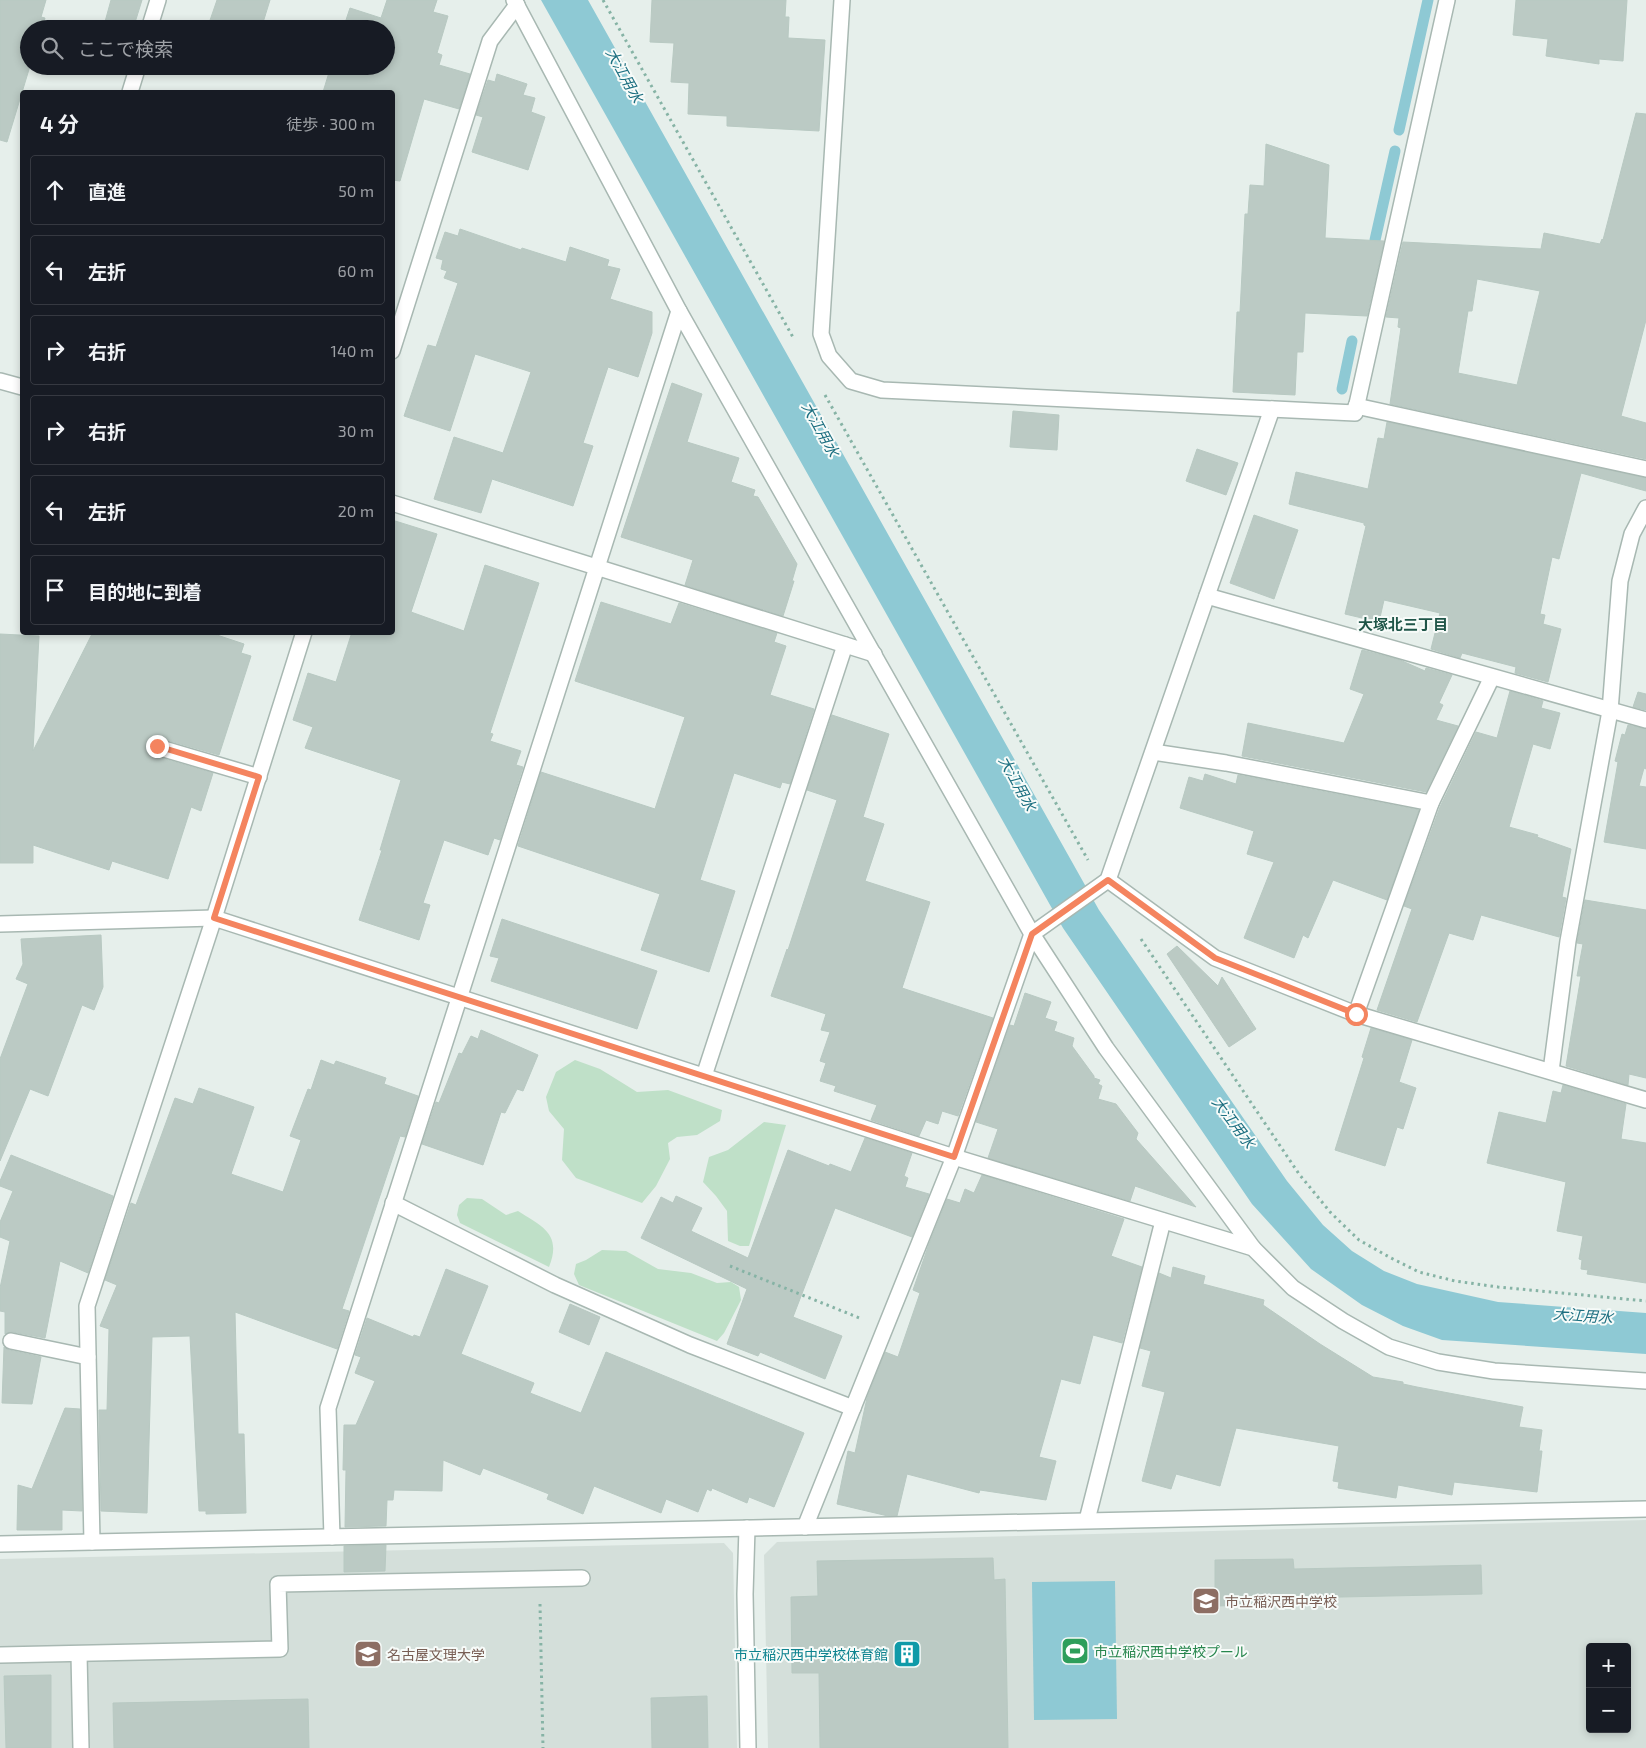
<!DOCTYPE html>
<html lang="ja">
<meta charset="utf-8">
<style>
:root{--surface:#171b24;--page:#242831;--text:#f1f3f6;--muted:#9ea1a6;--line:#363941}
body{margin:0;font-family:"Exo 2","Noto Sans JP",sans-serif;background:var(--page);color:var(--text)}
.controls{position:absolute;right:15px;bottom:15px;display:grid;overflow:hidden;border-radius:5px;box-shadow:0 2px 8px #0003}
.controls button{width:45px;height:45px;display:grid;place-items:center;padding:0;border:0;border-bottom:1px solid var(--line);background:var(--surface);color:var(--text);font:25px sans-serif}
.stop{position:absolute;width:15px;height:15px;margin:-11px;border:4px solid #f4845f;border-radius:50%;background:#fff}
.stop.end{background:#f4845f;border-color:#fff;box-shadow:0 1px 5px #0008}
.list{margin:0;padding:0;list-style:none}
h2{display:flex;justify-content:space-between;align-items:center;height:65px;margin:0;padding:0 20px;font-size:21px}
h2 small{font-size:16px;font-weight:400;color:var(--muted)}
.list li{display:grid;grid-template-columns:32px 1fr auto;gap:15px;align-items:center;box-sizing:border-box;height:70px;margin:0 10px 10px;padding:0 10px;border:1px solid var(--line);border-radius:5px}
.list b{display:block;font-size:19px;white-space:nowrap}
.list em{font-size:16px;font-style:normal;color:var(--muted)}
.icon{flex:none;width:28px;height:28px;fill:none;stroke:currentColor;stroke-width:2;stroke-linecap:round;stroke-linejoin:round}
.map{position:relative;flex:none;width:1646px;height:1748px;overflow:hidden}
.search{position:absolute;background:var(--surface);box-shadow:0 2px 8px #0003;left:20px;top:20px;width:375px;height:55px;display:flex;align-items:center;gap:12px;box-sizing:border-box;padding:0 18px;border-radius:28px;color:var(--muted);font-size:19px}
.panel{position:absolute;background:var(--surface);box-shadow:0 2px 8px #0003;left:20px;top:90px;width:375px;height:545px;border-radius:5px}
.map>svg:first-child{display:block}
</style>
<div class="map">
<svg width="1646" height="1748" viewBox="0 0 1646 1748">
<rect width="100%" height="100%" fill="#e6efeb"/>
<g fill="#d4dfda" fill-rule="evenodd">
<path d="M1646,1520V1748H768L764,1555L777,1542ZM1590,1647H1627V1729H1590Z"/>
<path d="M724,1543L733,1553L737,1748H0V1559Z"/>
</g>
<g fill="#bfe0c8">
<path d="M575,1060L600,1069L637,1092L668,1090L722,1110L720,1121L697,1135L677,1137L668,1143L670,1159L656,1186L642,1203L576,1178L562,1160L564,1129L549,1111L546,1097L556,1072Z"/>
<path d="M764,1122L786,1125L749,1246H740L728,1241L727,1211L716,1196L703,1182L709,1157L728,1150Z"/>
<path d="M467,1198L482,1199L506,1215L518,1211C543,1227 562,1234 549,1267L460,1223L457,1215L459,1205Z"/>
<path d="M602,1250L626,1251L658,1269L691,1273L717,1283L731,1282L739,1287L741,1300L724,1333L717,1341L579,1285L574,1274L576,1264L586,1260Z"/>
</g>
<g fill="#8ec9d4">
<path d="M541,0H588L1099,910L1287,1181L1323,1225L1352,1251L1384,1271L1417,1284L1498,1302L1646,1313V1354L1442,1340L1403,1326L1362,1305L1311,1269L1252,1204L1063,928Z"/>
<path d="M1115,1581L1117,1719L1034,1720L1032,1582Z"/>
</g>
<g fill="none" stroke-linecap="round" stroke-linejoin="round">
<g stroke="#8ec9d4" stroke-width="11">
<path d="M1399,130L1428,0"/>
<path d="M1375,240L1395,151"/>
<path d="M1342,389L1352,341"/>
</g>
</g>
<g fill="#bbcac4" stroke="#b8c9c2" fill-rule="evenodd">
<path d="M0,0H46L41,17L45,18L42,29H29V66H30L7,142L0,140Z"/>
<path d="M111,0H142L133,29H103Z"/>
<path d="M217,0H270L261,29H207Z"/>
<path d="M387,0H437L433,12L448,16L437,53L442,55L439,65L470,74L459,109L424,99L400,181L392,180V92H323L331,66H386V29H343L350,8L381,18Z"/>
<path d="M652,0H786L785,17H789L788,38L825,40L819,131L727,126V116L688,114L689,83L671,82L674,43L650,42Z"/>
<path d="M1516,0H1627L1623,61L1599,59V64L1546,56L1548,39L1513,35Z"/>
<path d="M497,74L527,84L523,95L535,98L531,112L545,117L528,170L472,152L483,117L476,115L488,80L495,82Z"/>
<path d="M1636,113L1646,114V320L1621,416L1646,423V459L1390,404L1401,328L1398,327L1399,318L1386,317L1403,242L1541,249L1544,233L1600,244L1602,239L1603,240ZM1477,279L1540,291L1517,385L1458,373L1468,311H1472Z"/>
<path d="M1266,144L1329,165L1325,238L1384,241L1367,316L1305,313L1303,352H1297L1295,395L1233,392L1237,312H1240L1245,214H1248L1250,185L1264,186Z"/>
<path d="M460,229L521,250L522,248L566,262L570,247L609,260L607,266L620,269L610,299L652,312V333L638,377L608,367L583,443L593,446L573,506L492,479L481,513L434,499L454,437L503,453L531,372L475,354L450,431L404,416L428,345L436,347L458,283L444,278L447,271L441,269L443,260L436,258L445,232L458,236Z"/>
<path d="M672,383L702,394L687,442L739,458L731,482L755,490L753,496L758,497L797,564L792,581H794L783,616L685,585L693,560L621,537Z"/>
<path d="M1013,411L1059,415L1057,450L1010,447Z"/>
<path d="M1387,422L1646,478V491L1581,473L1559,559L1552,557L1540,614L1545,615L1543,624L1561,629L1548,682L1515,673L1516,667L1462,653L1460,658L1431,649L1440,613L1384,600L1379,622L1345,614L1366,526L1364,525V523L1289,504L1296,472L1368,489L1378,438L1384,439Z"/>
<path d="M1197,449L1238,463L1226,495L1186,481Z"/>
<path d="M1254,515L1298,530L1274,599L1230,583Z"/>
<path d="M392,520L437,534L411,612L464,631L485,565L539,583L490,733L493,734L490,741L521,751L516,765L523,767L500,840L494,838L488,855L444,840L423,903L430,905L419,940L359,920L382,850H380L401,780L305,748L313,727L293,720L308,673L336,682L352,632H392Z"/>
<path d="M601,602L671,624L679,603L777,633L774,642L786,646L770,695L814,709L790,784L782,782L780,788L734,773L700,880L735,891L709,972L641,950L660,894L518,846L541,772L655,809L685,717L575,681Z"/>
<path d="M93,632H208L244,644L241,653L251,656L219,755L160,738H154L148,744V750L154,756L213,773L201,811L191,807L168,879L112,861L109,870L33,845V863H0V634L39,636L33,751Z"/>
<path d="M1362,650L1400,660L1425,671L1426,668L1452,675L1439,703L1443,705L1436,720L1458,726L1426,792L1242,756L1248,723L1344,743L1364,694L1350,689Z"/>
<path d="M1510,691L1543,701L1541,708L1560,713L1550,749L1533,744L1509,827L1538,835L1537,837L1571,849L1562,897L1566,898L1559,937L1481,915L1473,940L1449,933L1417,1022L1377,1010L1412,909L1404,906L1440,807L1476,732L1497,738Z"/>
<path d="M1638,692L1646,694V710L1633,707Z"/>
<path d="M832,715L889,734L863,817L884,824L865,881L930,902L902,988L993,1018L958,1116L942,1111L938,1124L926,1120L919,1136L871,1120L877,1105L834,1091L836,1086L820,1081L826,1063L820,1061L830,1032L821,1030L826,1014L771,996L787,949L788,950L837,800L807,790Z"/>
<path d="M1628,725L1646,729V769L1644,768L1639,786L1646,787V849L1604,842L1618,762L1615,761L1622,734L1625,735Z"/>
<path d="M1205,774L1236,784L1238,775L1419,810L1387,900L1333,880L1308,938L1303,935L1294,958L1244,938L1274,862L1247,854L1254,831L1180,808L1189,777L1203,781Z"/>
<path d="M1585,900L1646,910V1078L1629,1074L1628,1085L1566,1066L1581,976H1577L1583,944L1577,943Z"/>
<path d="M502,919L657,971L637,1029L491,981L499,958L490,956Z"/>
<path d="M101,935L103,987L94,1010L82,1005L48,1096L30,1089L0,1161V1059L28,984L16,979L23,964L21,939Z"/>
<path d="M1177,946L1218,986L1222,977L1256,1029L1229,1047L1167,954Z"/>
<path d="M1025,993L1051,1002L1045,1018L1057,1022L1054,1031L1074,1038L1072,1046L1094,1076V1078L1100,1080L1098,1084L1102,1086L1098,1099L1116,1104L1138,1133L1136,1139L1196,1207L1135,1186L1130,1201L988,1158L998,1129L976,1122L1010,1025L1014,1026Z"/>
<path d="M1371,1028L1412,1040L1399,1082L1416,1088L1403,1129L1397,1127L1385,1166L1335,1150L1364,1058L1362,1057Z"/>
<path d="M481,1030L538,1055L523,1091L517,1089L505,1113L501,1112L483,1165L422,1144L436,1102L439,1103L459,1053L462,1054L471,1036L478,1039Z"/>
<path d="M321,1060L334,1065L336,1061L386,1078L384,1084L418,1096L405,1137L400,1136L342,1309L349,1311L337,1349L235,1312L238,1434H244L246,1513L206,1514V1511H199L190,1336L152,1337L147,1513L101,1511L99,1410H107L109,1329L100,1326L117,1285L105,1280L131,1203L136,1205L175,1098L193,1104L199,1088L254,1107L231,1174L283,1192L301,1140L290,1136L308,1089L311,1090Z"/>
<path d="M1563,1085L1626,1104L1621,1139L1646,1143V1283L1587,1274L1588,1270L1581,1269L1582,1260L1579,1259L1583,1236L1557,1231L1566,1182L1487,1163L1499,1112L1546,1123L1553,1091L1561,1093Z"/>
<path d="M865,1138L912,1153L904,1176L908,1178L905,1187L929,1194L912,1237L835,1208L793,1317L842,1336L825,1379L760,1352L758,1356L727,1344L747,1289L641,1238L661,1197L673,1203L676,1196L702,1208L691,1231L748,1258L788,1150L829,1166L830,1164L851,1172Z"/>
<path d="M11,1155L113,1196L88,1273L60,1261L45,1338L13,1332L5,1334V1312L0,1311V1288L10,1241L0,1237V1222L13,1191L0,1186V1181Z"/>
<path d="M982,1175L1124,1219L1111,1256L1142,1267L1122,1343L1093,1335L1080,1384L1061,1379L1039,1457L1056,1461L1046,1500L980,1490L979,1493L907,1474L897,1516H888L837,1504L848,1451L855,1453L867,1398L885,1352L898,1357L920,1293L913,1290L929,1244L947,1199L960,1203L965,1189L974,1193Z"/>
<path d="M1173,1267L1205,1276L1203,1284L1264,1300L1263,1305L1320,1344L1373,1377L1403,1382V1384L1417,1387L1523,1407L1519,1427L1542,1430L1539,1451H1542L1537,1492L1454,1482L1452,1495L1398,1485L1396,1498L1338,1488L1339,1482L1333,1481L1339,1446L1236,1428L1220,1486L1176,1474L1171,1489L1142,1481L1165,1392L1142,1386L1151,1351L1140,1348L1159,1273L1171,1278Z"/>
<path d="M446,1269L488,1286L461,1354L534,1383L530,1393L581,1413L606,1352L804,1433L774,1507L749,1497L747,1503L712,1488L711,1491L707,1489L698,1512L666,1499L661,1513L594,1486L583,1514L547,1499L549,1494L483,1468L480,1475L443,1460L442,1491L394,1490L393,1500H387L386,1526L345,1527L346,1470H343L344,1425H356L375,1381L355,1373L361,1357L355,1355L367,1318L413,1337L414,1335L420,1337Z"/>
<path d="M570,1304L600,1317L589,1345L559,1332Z"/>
<path d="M4,1347L9,1350L41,1357L32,1404L2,1403Z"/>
<path d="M65,1408L80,1409L82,1511L62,1510V1530H17L18,1485L32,1489Z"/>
<path d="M386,1545L385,1571L344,1572V1546Z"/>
<path d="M993,1558L994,1580L1005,1579L1008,1748H820L819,1673H792L791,1597L818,1596L817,1561Z"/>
<path d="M1293,1559L1294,1569L1481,1565L1482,1594L1294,1598L1295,1604L1215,1606V1560Z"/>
<path d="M51,1675V1748H6L4,1676Z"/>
<path d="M707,1696L708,1748H652L651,1698Z"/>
<path d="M308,1699L309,1748H114L113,1703Z"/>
</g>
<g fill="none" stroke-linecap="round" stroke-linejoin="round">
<defs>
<g id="minor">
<path d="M514,0L679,311L1032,934L1106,1048L1253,1248"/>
<path d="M842,0L821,334L829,356L851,381L882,390L1355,413L1447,0"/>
<path d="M149,29L158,0"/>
<path d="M130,92L138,66"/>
<path d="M392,351L490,41L517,5"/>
<path d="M0,381L22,387"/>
<path d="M1356,406L1646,469"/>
<path d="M392,503L874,654"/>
<path d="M1207,596L1646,720"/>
<path d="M157,747L259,777"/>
<path d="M1153,752L1226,763L1431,803"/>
<path d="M1108,880L1215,958L1356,1014L1646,1100"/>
<path d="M0,924L214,918L954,1157L1253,1248L1293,1288L1343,1321L1389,1347L1438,1362L1494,1371L1646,1381"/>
<path d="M1356,1014L1431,803L1492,677"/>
<path d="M1551,1071L1568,941L1610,711L1620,581L1632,534L1646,508"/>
<path d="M704,1076L845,645"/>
<path d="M393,1203L555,1285L690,1345L853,1408"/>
<path d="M11,1341L88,1357"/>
<path d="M1087,1520L1163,1221"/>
<path d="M805,1527L954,1157L1032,934L1108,880L1272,409"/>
<path d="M747,1528L745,1594L748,1748"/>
<path d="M332,1537L328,1408L679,311"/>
<path d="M92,1542L87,1306L214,918L304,632"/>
<path d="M0,1544L1646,1509"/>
<path d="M79,1654L81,1748"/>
<path d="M0,1655L280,1649L278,1584L582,1578"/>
</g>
</defs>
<use href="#minor" stroke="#a8b8b2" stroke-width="18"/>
<g stroke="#86b3a5" stroke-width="3" stroke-dasharray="2.5 4" stroke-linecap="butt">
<path d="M603,0L794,339"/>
<path d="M825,395L1088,860"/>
<path d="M1141,939L1299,1174L1331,1213L1359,1240L1391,1258L1419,1272L1455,1281L1498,1287L1646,1301"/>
<path d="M730,1266L862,1319"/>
<path d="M540,1604L543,1748"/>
</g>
<use href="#minor" stroke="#fff" stroke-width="15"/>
</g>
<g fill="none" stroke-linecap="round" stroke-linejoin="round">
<path stroke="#f4845f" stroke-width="6" d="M157,746L259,777L214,918L954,1157L1032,934L1108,880L1215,958L1356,1014"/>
</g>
<defs>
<symbol id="school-square" viewBox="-11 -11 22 22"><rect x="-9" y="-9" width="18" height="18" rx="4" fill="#8d6e63" stroke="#f7fbf9"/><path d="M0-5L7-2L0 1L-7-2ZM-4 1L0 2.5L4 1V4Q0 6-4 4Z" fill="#fff"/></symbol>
<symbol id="stadium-square" viewBox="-11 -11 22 22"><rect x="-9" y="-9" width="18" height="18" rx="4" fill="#2e9e5b" stroke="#f7fbf9"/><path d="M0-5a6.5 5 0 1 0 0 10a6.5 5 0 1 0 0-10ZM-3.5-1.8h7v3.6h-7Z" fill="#fff"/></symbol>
<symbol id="university-square" viewBox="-11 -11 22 22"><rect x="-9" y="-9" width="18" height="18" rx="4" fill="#8d6e63" stroke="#f7fbf9"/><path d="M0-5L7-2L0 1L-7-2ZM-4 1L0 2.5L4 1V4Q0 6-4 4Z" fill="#fff"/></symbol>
<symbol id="building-square" viewBox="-11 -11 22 22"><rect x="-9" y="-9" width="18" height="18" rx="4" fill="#0f9aa8" stroke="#f7fbf9"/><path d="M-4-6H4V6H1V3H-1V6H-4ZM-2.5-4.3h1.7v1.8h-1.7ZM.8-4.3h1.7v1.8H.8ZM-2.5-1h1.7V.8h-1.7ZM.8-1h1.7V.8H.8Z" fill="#fff"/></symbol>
</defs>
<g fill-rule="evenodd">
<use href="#school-square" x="1190" y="1585" width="32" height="32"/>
<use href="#stadium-square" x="1059" y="1635" width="32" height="32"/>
<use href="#university-square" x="352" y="1638" width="32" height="32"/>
<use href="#building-square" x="891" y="1638" width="32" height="32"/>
</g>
<g text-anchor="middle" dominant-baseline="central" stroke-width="4" stroke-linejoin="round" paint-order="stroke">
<g font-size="14" fill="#785e54" stroke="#f7fbf9" text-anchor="start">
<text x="1225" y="1601">市立稲沢西中学校</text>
<text x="387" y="1654">名古屋文理大学</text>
</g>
<g font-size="14" fill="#27864d" stroke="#f7fbf9" text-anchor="start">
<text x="1094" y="1651">市立稲沢西中学校プール</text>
</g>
<g font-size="14" fill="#0d838f" stroke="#f7fbf9" text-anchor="end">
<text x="888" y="1654">市立稲沢西中学校体育館</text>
</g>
<g font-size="15" font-style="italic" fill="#1c6f80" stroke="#f7fbf9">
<text transform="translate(625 75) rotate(61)">大江用水</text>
<text transform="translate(821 429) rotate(61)">大江用水</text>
<text transform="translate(1018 783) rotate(61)">大江用水</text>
<text transform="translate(1234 1122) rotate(53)">大江用水</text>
<text transform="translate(1583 1315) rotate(4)">大江用水</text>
</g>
<g font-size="15" font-weight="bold" fill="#1f5548" stroke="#f7fbf9">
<text x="1403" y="624">大塚北三丁目</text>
</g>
</g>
</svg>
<div class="controls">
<button>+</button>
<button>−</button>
</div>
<div class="stop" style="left:1356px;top:1014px"></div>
<div class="stop end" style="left:157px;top:746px"></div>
<div class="search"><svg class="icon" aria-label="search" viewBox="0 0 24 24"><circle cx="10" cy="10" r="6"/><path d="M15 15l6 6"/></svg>ここで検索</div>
<section class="panel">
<h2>4 分<small>徒歩 · 300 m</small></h2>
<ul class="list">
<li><svg class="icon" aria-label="ahead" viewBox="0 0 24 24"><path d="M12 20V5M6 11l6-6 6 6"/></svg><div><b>直進</b></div><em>50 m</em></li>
<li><svg class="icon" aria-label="left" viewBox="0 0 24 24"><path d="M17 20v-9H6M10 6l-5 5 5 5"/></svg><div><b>左折</b></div><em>60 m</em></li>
<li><svg class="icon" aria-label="right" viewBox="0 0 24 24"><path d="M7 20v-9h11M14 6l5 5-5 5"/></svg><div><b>右折</b></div><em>140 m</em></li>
<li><svg class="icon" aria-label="right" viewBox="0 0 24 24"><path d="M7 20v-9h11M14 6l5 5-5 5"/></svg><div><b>右折</b></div><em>30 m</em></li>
<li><svg class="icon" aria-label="left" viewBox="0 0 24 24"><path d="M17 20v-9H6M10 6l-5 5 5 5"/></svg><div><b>左折</b></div><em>20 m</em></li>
<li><svg class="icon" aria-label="arrive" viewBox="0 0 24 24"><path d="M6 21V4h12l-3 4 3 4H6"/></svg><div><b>目的地に到着</b></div></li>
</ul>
</section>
</div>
